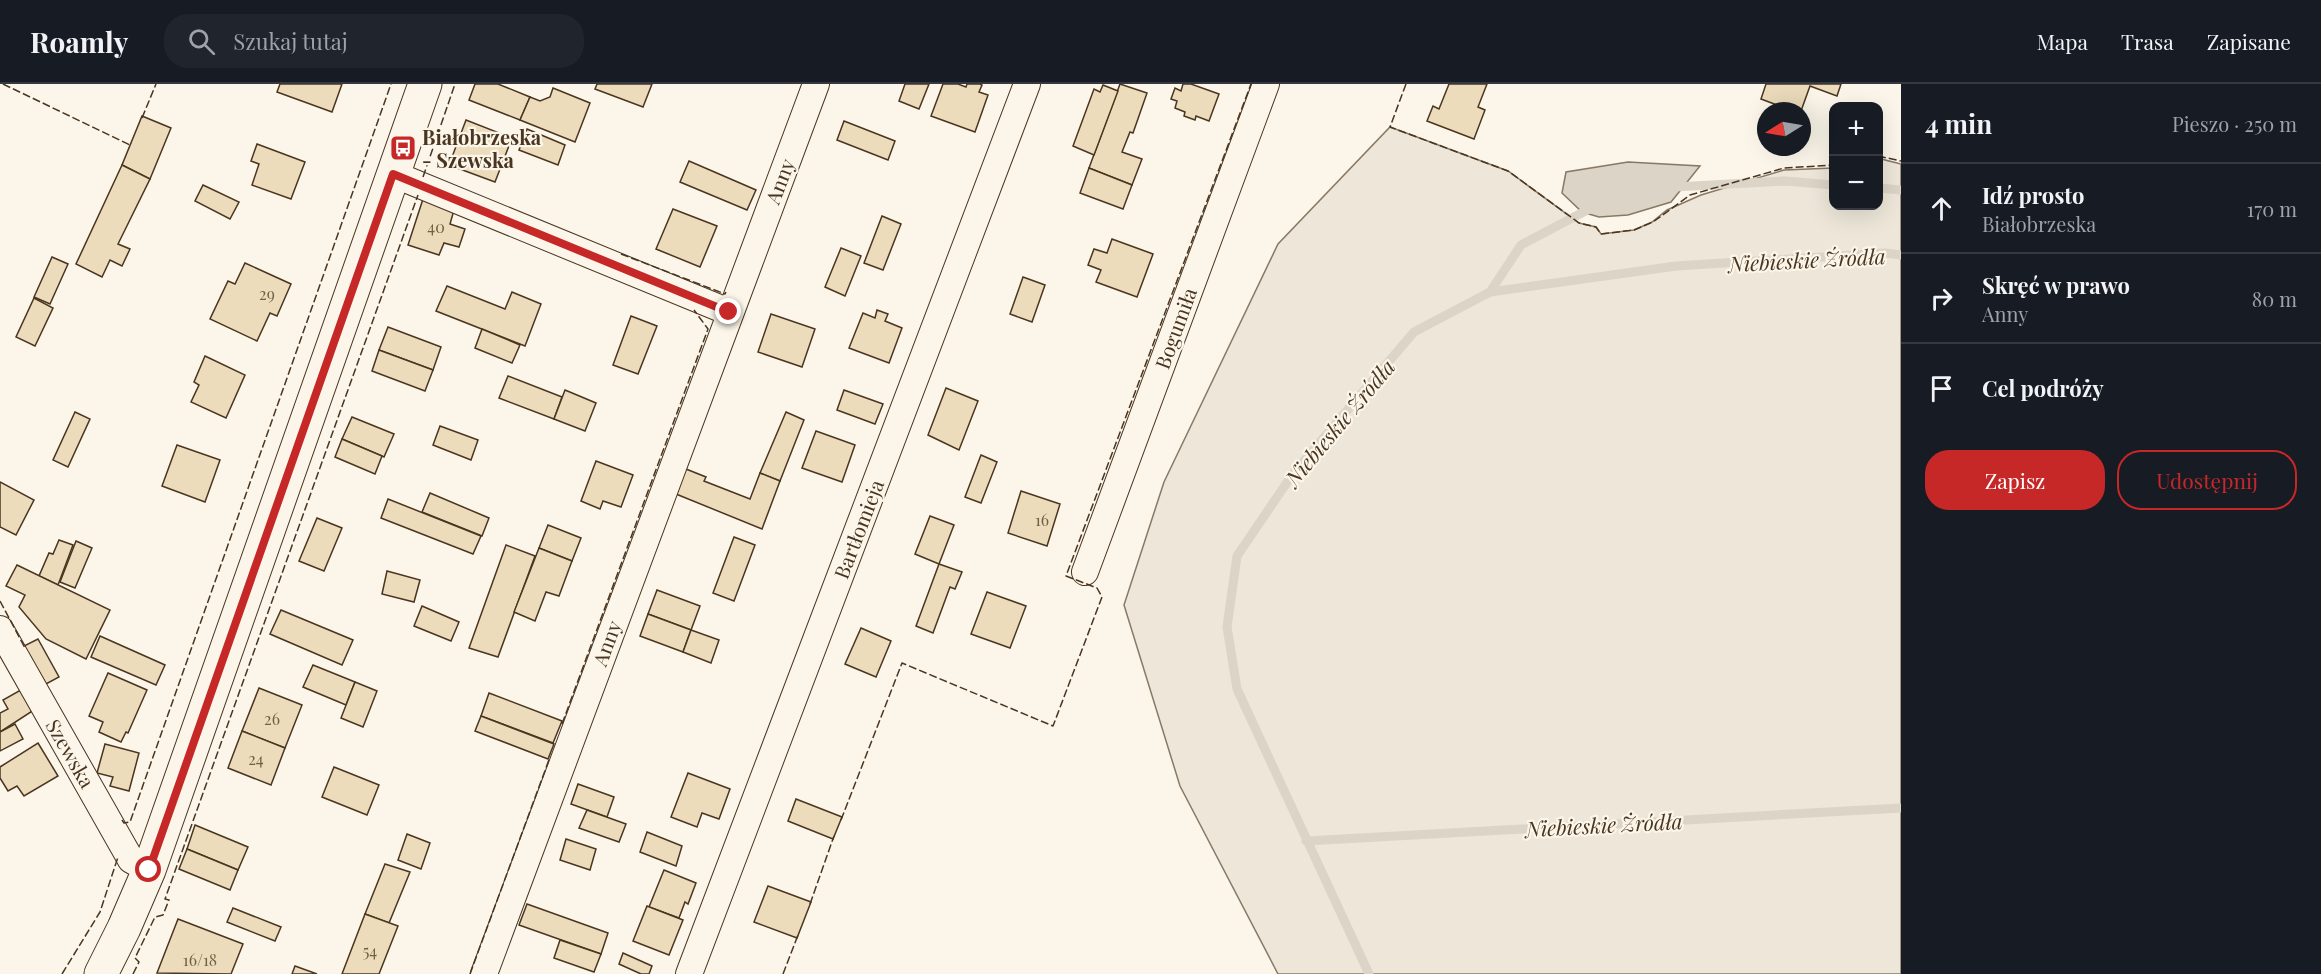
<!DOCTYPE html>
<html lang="pl">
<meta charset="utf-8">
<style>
:root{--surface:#171b24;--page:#20242c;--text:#f1f3f6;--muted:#9ea1a6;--line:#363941;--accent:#c62828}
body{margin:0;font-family:"Playfair Display",serif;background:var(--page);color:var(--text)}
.controls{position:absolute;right:18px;top:18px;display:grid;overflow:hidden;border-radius:12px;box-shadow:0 6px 24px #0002}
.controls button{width:54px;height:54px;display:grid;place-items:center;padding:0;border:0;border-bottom:2px solid var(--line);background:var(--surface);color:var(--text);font:30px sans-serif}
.compass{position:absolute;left:1757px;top:18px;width:54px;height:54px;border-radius:50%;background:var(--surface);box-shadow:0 6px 24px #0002;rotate:259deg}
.stop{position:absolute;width:18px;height:18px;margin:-14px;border:4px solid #c62828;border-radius:50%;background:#fff}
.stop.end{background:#c62828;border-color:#fff;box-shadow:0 2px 6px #0008}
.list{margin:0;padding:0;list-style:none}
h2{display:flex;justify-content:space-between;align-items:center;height:78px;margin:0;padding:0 24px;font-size:26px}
h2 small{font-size:20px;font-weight:400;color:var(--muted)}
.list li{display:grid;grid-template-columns:39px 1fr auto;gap:18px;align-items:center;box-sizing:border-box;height:90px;padding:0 24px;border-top:2px solid var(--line)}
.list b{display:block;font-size:22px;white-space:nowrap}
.list p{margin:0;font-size:20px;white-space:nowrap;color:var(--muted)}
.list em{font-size:20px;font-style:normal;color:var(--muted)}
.actions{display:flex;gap:12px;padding:18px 24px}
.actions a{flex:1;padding:14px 0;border:2px solid var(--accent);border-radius:24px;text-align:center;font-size:21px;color:var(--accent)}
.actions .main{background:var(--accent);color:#fff}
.icon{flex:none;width:33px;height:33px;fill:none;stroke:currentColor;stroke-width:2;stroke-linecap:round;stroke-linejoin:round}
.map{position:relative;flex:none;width:1901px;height:890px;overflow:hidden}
header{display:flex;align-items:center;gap:36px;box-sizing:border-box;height:84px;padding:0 30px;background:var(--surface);border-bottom:2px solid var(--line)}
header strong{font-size:28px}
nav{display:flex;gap:33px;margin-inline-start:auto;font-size:21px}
.search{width:420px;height:54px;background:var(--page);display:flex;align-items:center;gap:15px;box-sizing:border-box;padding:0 21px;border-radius:24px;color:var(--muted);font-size:22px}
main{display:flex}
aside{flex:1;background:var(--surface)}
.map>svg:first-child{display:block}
</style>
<header>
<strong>Roamly</strong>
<div class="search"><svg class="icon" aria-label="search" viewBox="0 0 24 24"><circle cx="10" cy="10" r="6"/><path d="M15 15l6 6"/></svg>Szukaj tutaj</div>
<nav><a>Mapa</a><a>Trasa</a><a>Zapisane</a></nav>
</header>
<main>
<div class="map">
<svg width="1901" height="890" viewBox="0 0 1901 890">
<rect width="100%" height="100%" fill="#fbf6e9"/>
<path fill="#ede6d9" stroke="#887966" stroke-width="1.5" d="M1390,43L1508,87L1579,139L1596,143L1601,150L1634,146L1652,138L1667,126L1701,111L1784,86L1833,84L1834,122H1878L1879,80L1881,75L1901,80V890H1278L1180,702L1124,521L1164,398L1278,160Z"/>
<path fill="#dcd4c6" stroke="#887966" stroke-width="1.5" d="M1628,78L1700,82L1671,118L1628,131L1599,133L1582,128L1562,109L1566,88Z"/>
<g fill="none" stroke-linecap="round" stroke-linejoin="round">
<g stroke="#dcd4c6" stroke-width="9">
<path d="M1674,103L1785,97L1834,101"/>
<path d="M1878,104L1901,106"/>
<path d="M1490,208L1521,161L1593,123"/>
<path d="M1306,757L1901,724"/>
<path d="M1369,890L1237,605L1227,543L1237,472L1292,391L1414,248L1490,208L1676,182L1885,169L1901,171"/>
</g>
</g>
<g fill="#ecdcbc" stroke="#4a3520" stroke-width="1.5">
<path d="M280,0H342L332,28L277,8Z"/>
<path d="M475,0H498L530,13L520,36L469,16Z"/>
<path d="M597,0H652L643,23L595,5Z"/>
<path d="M905,0H929L919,25L899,17Z"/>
<path d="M943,0H958L966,3L967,0H980L982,1L979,8L988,11L975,48L931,32Z"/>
<path d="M1120,0L1147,9L1133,49L1130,48L1122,68L1142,75L1132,101L1089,84Z"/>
<path d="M1183,0H1191L1219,10L1209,37L1196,32L1195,36L1184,32L1185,28L1175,24L1177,17L1171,15L1175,4L1181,7Z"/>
<path d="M1449,0H1487L1478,23L1485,26L1474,55L1427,37L1433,22L1439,25Z"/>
<path d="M1766,0H1841L1837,12L1810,2L1801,27H1793L1761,15Z"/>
<path d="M1103,1L1118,7L1094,71L1073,62L1094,5L1100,8Z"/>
<path d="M553,4L590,19L575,58L520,36L530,13L540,17L550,13Z"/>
<path d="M142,32L171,44L150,95L122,81Z"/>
<path d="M466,36L512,54L495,98L449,81Z"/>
<path d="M844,37L895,57L888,76L837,56Z"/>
<path d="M527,45L565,61L558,81L519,66Z"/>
<path d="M257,60L305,78L291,115L252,101L259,80L251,77Z"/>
<path d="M689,77L756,106L747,126L680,98Z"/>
<path d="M122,81L150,95L118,160L130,165L122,182L110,176L102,193L76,180Z"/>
<path d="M1089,84L1132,101L1123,125L1080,109Z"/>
<path d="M203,101L239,118L230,135L195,117Z"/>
<path d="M423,115L454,126L450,140L465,145L459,163L444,159L439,171L408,161Z"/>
<path d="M673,125L717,142L700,183L656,165Z"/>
<path d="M882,132L901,140L883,186L864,179Z"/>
<path d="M1112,155L1153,170L1137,213L1096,198L1101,186L1088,181L1094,165L1107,169Z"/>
<path d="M841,164L861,172L845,212L825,203Z"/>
<path d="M52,173L68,180L50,220L34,213Z"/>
<path d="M245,179L291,200L277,232L270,229L257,257L210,235L228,197L235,200Z"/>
<path d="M1023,193L1045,201L1032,238L1010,230Z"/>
<path d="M447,202L505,225L512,208L541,220L525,262L436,227Z"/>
<path d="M34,214L53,224L35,262L16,253Z"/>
<path d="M877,226L888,230L885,237L902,244L889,279L849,264L863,229L875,234Z"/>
<path d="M771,230L815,245L802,283L758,268Z"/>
<path d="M631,232L657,242L638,290L613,281Z"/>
<path d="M388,243L441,263L433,286L379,266Z"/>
<path d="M482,245L520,261L512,279L475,264Z"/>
<path d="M379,266L433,286L425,307L372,287Z"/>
<path d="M205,272L245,291L226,334L191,318L199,301L194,298Z"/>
<path d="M508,292L562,313L554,335L499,314Z"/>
<path d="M946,304L978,317L959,366L928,351Z"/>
<path d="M565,306L596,319L585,347L554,335Z"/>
<path d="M844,306L883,320L875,340L837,326Z"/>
<path d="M75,328L90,335L68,383L53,376Z"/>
<path d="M786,328L804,336L780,397L760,389Z"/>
<path d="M352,333L394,350L384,373L342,355Z"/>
<path d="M440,342L478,356L471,376L433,361Z"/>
<path d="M816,347L855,361L842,398L802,384Z"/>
<path d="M342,355L382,372L375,390L335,373Z"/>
<path d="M177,361L220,376L205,418L162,402Z"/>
<path d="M981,371L997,378L981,419L965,413Z"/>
<path d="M596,377L633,391L621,423L603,417L600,425L581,417Z"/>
<path d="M686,385L706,393L704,397L750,415L760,389L780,397L762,445L676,410Z"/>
<path d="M0,398L34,416L16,451L0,443Z"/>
<path d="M1021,407L1060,420L1047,462L1008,449Z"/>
<path d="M430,409L489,434L482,452L422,428Z"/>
<path d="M388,415L481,452L473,470L381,434Z"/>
<path d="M930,432L954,441L939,480L915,470Z"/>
<path d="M317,434L342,444L324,487L299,477Z"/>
<path d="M548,441L581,454L572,477L539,464Z"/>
<path d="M734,453L755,461L734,517L713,509Z"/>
<path d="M59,456L73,461L58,501L39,492L49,469L53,470Z"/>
<path d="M76,457L92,464L75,504L60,498Z"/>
<path d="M506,461L535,472L498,573L469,564Z"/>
<path d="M539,464L572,477L559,512L546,508L535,537L514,528Z"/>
<path d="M939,480L962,488L955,505L950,503L933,549L916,542Z"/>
<path d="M17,481L110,526L86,575L46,555L19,523L25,511L6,502Z"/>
<path d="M387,487L420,496L414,518L382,510Z"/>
<path d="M657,506L700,522L691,546L648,530Z"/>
<path d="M987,508L1026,522L1010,564L971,550Z"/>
<path d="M422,522L459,538L451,557L414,542Z"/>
<path d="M281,526L353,556L342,581L270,550Z"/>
<path d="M648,530L691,546L683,568L640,552Z"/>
<path d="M861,544L891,557L876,593L845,580Z"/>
<path d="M691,546L719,556L711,579L683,568Z"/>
<path d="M100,552L165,581L156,601L91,573Z"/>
<path d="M38,555L59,593L46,600L24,562Z"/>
<path d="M313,581L355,598L346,621L303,603Z"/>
<path d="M108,589L147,606L128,649L126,648L121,658L99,648L103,638L89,632Z"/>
<path d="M355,598L377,607L363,643L341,634Z"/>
<path d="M26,603L37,624L0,648V629L8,625L3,616Z"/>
<path d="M259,604L302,621L285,664L242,647Z"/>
<path d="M489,609L562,637L553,659L481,632Z"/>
<path d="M481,632L554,660L548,675L475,647Z"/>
<path d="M15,640L23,655L0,667V648Z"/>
<path d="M242,647L285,664L271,701L228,684Z"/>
<path d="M38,659L58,692L24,712L17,702L8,707L0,694V683Z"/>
<path d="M105,660L139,669L129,707L110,702L113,693L97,689Z"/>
<path d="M334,683L379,701L367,731L322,713Z"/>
<path d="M688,689L730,705L719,735L702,729L697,743L671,733Z"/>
<path d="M578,700L614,713L607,733L571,720Z"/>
<path d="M796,715L842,733L833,755L788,737Z"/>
<path d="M587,726L626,740L619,758L579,744Z"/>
<path d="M195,741L248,763L238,786L187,765Z"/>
<path d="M647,748L682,762L676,782L640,768Z"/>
<path d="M407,750L430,759L421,785L398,776Z"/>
<path d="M566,755L596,765L590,786L560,776Z"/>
<path d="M187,765L238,786L230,806L179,785Z"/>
<path d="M385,780L410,788L389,839L365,830Z"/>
<path d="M664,786L696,799L688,820L685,818L679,834L649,823Z"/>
<path d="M768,802L811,818L797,854L754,838Z"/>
<path d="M527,820L608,849L601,870L519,841Z"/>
<path d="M647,822L683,836L669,871L633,857Z"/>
<path d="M233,824L281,843L275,857L227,838Z"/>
<path d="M365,830L398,842L379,890H342Z"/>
<path d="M178,835L243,860L231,890L157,889Z"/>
<path d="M560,856L601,870L594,888L554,874Z"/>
<path d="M623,869L652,882L649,890H641L619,880Z"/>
<path d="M295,882L317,890H292Z"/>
</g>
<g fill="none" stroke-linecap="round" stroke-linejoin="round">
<defs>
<g id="street">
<path d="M393,90L729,228"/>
<path d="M1085,488L1266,0"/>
<path d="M0,545L131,776L149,786"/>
<path d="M484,890L816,0"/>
<path d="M689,890L1027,0"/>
</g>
<path id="secondary" d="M101,890L124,844L149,786L425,0"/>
</defs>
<use href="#street" stroke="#4a3520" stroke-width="28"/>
<use href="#secondary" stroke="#4a3520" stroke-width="35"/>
<use href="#street" stroke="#fbf6e9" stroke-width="26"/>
<use href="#secondary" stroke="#fbf6e9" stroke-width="33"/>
<g stroke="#4a3520" stroke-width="1.5" stroke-dasharray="8 3" stroke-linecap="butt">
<path d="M3,0L130,61L131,59"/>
<path d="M1406,0L1390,43L1508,87L1579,139L1596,143L1601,150L1634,146L1653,138L1690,111L1784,84L1834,81"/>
<path d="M142,34L156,0"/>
<path d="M1878,72L1901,77"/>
<path d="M423,93L455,0"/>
<path d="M621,170L725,210L726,208"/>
<path d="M0,517L25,564"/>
<path d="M562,640L708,245L694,226"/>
<path d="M122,736L124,739L130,738L391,0"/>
<path d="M841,736L902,579L1053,642L1102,513L1097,504L1066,492L1251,0"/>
<path d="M810,820L834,752"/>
<path d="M62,890L100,828L118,773"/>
<path d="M133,890L139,878L135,874L155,833L163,831L169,816L165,815L418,111"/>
<path d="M470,890L550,673"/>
<path d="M783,890L798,851"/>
</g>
</g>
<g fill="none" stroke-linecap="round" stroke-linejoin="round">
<path stroke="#c62828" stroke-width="8" d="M149,786L393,90L729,228"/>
</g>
<defs>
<symbol id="bus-square" viewBox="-11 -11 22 22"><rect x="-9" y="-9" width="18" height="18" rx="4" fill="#c62828" stroke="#fbf6e9"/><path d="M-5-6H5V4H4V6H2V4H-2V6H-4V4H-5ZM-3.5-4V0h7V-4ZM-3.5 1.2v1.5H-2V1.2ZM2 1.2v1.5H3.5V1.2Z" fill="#fff"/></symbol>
</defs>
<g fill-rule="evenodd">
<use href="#bus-square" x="388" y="49" width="30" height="30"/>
</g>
<g text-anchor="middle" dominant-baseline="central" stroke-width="4.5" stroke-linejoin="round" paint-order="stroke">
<g font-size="16" fill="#725f47">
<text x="436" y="142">40</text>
<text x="267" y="209">29</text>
<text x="1042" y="435">16</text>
<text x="272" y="634">26</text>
<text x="256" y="674">24</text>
<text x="370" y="866">54</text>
<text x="200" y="875">16/18</text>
</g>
<g font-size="20" font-weight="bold" fill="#4a3520" stroke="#fbf6e9" text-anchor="start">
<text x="422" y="52">Białobrzeska<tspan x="422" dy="23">- Szewska</tspan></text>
</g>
<g font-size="20" fill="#4a3520" stroke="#fbf6e9">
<text transform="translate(779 97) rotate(-69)">Anny</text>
<text transform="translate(1175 244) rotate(-70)">Bogumiła</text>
<text transform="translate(858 445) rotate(-69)">Bartłomieja</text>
<text transform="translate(606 559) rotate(-70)">Anny</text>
<text transform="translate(71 669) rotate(60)">Szewska</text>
</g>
<g font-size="21" font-style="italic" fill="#4a3520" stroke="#fbf6e9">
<text transform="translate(1807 175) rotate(-3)">Niebieskie Źródła</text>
<text transform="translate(1339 338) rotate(-50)">Niebieskie Źródła</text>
<text transform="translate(1604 740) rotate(-3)">Niebieskie Żródła</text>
</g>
</g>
</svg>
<div class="controls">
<button>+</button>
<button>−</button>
</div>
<svg class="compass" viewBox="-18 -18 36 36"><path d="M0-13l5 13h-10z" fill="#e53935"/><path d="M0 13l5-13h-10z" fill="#9ea1a6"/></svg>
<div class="stop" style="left:149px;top:786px"></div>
<div class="stop end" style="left:729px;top:228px"></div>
</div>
<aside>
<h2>4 min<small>Pieszo · 250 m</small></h2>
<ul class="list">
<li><svg class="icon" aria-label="ahead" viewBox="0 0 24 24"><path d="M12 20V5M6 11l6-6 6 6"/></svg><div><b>Idź prosto</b><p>Białobrzeska</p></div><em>170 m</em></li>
<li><svg class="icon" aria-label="right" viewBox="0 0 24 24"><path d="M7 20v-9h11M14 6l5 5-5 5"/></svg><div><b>Skręć w prawo</b><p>Anny</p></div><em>80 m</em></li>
<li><svg class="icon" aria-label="arrive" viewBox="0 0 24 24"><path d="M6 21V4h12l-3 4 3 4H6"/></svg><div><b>Cel podróży</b></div></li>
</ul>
<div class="actions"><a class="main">Zapisz</a><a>Udostępnij</a></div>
</aside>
</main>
